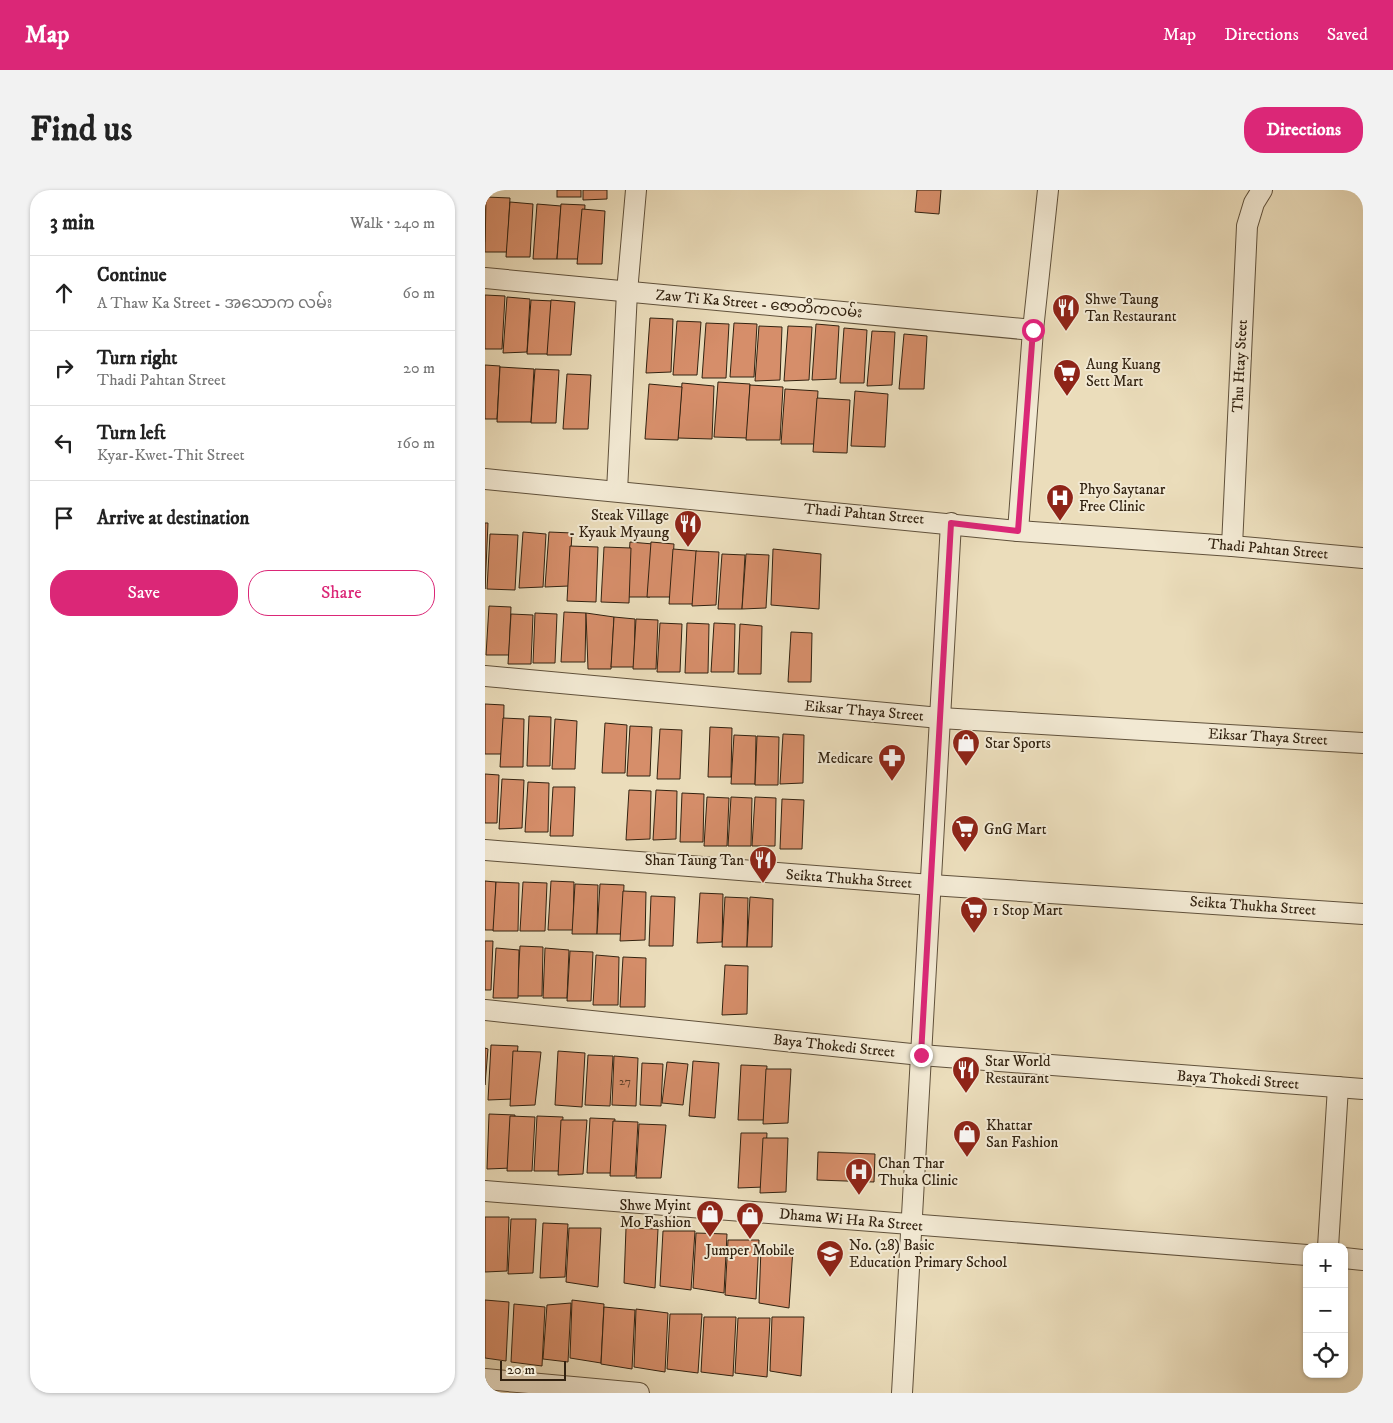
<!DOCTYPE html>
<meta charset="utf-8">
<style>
:root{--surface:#fff;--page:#f2f2f2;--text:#222;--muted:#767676;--line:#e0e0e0;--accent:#db2777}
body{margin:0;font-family:"IM FELL DW Pica","Noto Sans Myanmar",serif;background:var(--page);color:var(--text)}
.controls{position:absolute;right:15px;bottom:15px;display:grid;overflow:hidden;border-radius:10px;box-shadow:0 1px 4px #0004}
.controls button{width:45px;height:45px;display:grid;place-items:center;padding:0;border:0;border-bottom:1px solid var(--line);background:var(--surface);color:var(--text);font:25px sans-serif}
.scale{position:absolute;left:15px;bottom:12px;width:66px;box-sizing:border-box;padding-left:5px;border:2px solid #322210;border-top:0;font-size:14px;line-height:18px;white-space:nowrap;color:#322210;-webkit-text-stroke:4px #f2e9d3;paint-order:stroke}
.stop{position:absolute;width:15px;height:15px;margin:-11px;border:4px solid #db2777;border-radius:50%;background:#fff}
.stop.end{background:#db2777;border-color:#fff;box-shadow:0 1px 5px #0008}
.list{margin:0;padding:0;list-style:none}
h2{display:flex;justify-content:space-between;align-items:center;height:65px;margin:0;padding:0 20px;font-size:21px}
h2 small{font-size:16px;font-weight:400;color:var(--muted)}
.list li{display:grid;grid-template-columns:32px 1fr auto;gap:15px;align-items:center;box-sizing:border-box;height:75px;padding:0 20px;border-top:1px solid var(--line)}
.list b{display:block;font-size:19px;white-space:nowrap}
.list p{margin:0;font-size:16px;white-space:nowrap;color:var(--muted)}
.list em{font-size:16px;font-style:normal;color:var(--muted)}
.actions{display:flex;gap:10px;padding:15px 20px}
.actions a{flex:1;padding:11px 0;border:1px solid var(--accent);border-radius:20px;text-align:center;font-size:18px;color:var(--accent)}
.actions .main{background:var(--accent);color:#fff}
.icon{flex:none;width:28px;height:28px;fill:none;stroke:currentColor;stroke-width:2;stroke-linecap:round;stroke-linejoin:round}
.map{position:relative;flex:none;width:878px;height:1203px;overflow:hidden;border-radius:20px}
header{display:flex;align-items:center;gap:30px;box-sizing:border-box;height:70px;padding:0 25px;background:var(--accent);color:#fff}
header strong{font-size:24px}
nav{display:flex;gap:28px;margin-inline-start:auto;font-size:18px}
.intro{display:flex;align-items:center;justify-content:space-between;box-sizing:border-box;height:120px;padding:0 30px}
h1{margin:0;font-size:35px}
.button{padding:12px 22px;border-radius:20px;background:var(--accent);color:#fff;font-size:18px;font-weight:700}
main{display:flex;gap:30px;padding:0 30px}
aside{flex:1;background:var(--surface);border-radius:20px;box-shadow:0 1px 4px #0004}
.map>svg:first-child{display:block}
</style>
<header>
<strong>Map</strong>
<nav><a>Map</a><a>Directions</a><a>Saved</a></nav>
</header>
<div class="intro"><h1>Find us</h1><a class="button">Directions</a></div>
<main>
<aside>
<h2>3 min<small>Walk · 240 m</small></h2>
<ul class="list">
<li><svg class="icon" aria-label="ahead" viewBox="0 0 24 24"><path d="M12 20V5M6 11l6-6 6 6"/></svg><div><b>Continue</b><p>A Thaw Ka Street - အသောက လမ်း</p></div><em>60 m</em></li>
<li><svg class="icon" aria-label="right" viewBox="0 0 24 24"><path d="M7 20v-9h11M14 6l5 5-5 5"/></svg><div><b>Turn right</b><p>Thadi Pahtan Street</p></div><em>20 m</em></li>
<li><svg class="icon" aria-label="left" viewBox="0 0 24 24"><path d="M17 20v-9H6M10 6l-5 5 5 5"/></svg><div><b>Turn left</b><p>Kyar-Kwet-Thit Street</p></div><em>160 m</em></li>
<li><svg class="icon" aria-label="arrive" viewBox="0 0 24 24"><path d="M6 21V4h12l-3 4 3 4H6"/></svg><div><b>Arrive at destination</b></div></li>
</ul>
<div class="actions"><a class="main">Save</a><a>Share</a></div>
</aside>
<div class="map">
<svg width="878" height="1203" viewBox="0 0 878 1203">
<rect width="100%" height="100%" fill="#ebddbb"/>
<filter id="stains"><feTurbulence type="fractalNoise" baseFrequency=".004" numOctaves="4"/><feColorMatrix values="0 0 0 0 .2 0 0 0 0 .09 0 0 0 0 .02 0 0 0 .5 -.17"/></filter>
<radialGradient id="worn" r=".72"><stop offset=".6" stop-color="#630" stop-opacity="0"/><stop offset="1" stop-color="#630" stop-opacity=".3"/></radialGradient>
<g fill="#d68e6a" stroke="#322210">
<rect x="72" y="0" width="24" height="7"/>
<path d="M98,0H122V9L98,10Z"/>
<path d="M432,0H456L454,24L430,22Z"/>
<path d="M0,7H3L0,52Z"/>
<path d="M1,7L25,8L22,62H0Z"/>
<path d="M25,12L48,14L45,67H21Z"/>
<path d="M52,14L76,16L72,69H48Z"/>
<path d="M76,14L100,15L97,69H72Z"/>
<path d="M97,19L120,21L117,74H92Z"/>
<path d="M0,105L20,106L17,159H0Z"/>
<path d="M22,107L45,109L42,162L18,163Z"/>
<path d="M46,110L69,111L66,164H42Z"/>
<path d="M66,110L90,112L86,165H62Z"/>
<path d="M165,128L188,129L186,182L161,183Z"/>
<path d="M192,131L216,132L212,185H188Z"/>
<path d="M221,133L244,134L241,188H217Z"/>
<path d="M249,133L272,134L269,187H245Z"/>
<path d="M331,134L354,136L351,189L327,190Z"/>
<path d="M274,136L297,137L295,190L270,191Z"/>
<path d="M303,136L327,137L324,190L299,191Z"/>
<path d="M359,138L382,140L379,193H355Z"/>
<path d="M387,141L410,142L407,195L382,196Z"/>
<path d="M419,144L442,146L439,199H414Z"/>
<path d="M0,175L15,176L12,229H0Z"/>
<path d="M15,177L49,179L46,232H12Z"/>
<path d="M50,179L74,180L71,233H46Z"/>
<path d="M82,184L106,185L103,239H78Z"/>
<path d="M233,192L265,194L262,248L229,247Z"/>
<path d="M197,193L229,196L227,249L193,248Z"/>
<path d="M164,194L197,197L193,250L160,249Z"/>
<path d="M265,195L298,197L295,250H261Z"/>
<path d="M300,199L333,201L330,254H296Z"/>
<path d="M370,201L403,204L400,257L366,256Z"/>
<path d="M332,208L365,210L362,263L328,262Z"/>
<path d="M0,333H3L0,399Z"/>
<path d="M38,342L61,344L58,397L34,398Z"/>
<path d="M64,342L87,343L84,396L60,397Z"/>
<path d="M5,344L33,345L30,400L2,399Z"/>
<path d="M145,352L168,354L165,407H141Z"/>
<path d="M166,352L189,354L186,407H162Z"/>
<path d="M85,356L113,357L111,412L82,411Z"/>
<path d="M119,357L146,358L144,413L116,412Z"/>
<path d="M188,359L212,361L209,414H184Z"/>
<path d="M288,359L336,364L334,419L286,415Z"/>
<path d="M211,361L234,362L231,415L207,416Z"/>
<path d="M237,364L260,365L257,419H233Z"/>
<path d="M261,364L284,365L281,418L257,419Z"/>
<path d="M4,416L26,417L24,465H1Z"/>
<path d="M79,422L101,423L100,472H76Z"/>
<path d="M50,423L72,424L70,473H48Z"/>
<path d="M101,423L129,427L126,479H103Z"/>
<path d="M26,424L48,425L46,474H23Z"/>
<path d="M129,427L150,429L149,477H126Z"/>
<path d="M151,429L173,430L171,479H148Z"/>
<path d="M175,433L197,434L195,482H172Z"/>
<path d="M202,433L224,434L223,483H200Z"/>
<path d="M229,433L250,434L249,482H226Z"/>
<path d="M255,434L277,436L276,484H253Z"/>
<path d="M306,442L327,443L326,492H303Z"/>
<path d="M0,514L19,515L18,564H0Z"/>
<path d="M44,526L66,527L65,576H42Z"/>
<path d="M18,528L39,529L38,577H15Z"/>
<path d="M70,529L92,531L90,579H67Z"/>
<path d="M120,533L142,535L140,583H117Z"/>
<path d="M145,536L167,537L165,586H142Z"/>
<path d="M225,537L247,538L246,587H223Z"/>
<path d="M175,539L197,540L195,589H172Z"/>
<path d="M298,544L319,545L318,593L295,594Z"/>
<path d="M249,545L271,546L270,594H246Z"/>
<path d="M272,546L294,547L293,595H270Z"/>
<path d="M0,584L14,585L12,633H0Z"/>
<path d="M17,589L39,590L37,638L14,639Z"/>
<path d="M43,592L64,593L63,642H40Z"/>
<path d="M68,597H90L88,646H65Z"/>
<path d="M144,600L166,601L165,649L141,650Z"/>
<path d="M171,600L192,601L191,649L168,650Z"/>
<path d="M197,603L219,604L218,652H195Z"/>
<path d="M222,607L244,608L242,656H219Z"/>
<path d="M246,607L267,608L266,656H243Z"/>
<path d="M270,607L291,608L290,656H267Z"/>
<path d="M297,609L319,610L317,659H295Z"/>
<path d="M0,691L11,692L9,740H0Z"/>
<path d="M66,691L89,692L88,740H63Z"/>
<path d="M11,692L34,693L33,741H8Z"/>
<path d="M38,692L62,693L60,741H35Z"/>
<path d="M90,694L113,695L112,744H87Z"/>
<path d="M115,694L139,695L137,744H112Z"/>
<path d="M138,701L161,702L160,750L135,751Z"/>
<path d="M215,703L238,704L237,752L212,753Z"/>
<path d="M166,706L190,707L188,756H164Z"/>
<path d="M240,707L263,708L262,757H237Z"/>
<path d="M265,707L288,709L287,757H262Z"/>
<path d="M0,751H8L6,800H0Z"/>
<path d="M35,756L58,757L57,806H32Z"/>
<path d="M11,758L34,760L33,808H8Z"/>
<path d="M60,758L84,760L82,808H58Z"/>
<path d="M85,761L108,762L106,811H82Z"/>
<path d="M111,765L134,767L133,815H108Z"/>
<path d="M138,767L161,768L160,817H135Z"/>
<path d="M240,775L263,776L262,824L237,825Z"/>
<path d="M6,855L33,856L28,909L3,910Z"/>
<path d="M0,858L3,859L0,895Z"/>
<path d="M28,861L56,862L50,915L25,916Z"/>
<path d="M73,861L100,863L97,917L70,915Z"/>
<path d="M103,865L128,866L125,916L100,915Z"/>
<path d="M129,866L153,868L151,916L127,915Z"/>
<path d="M208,871L234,873L230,928L204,926Z"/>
<path d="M182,872L203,874L198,915L177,913Z"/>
<path d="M157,873L178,874L176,916L155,915Z"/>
<path d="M256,875L282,876L279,930H253Z"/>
<path d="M281,879H306L303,933L278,934Z"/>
<path d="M4,924L30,925L27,978L2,979Z"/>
<path d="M25,926L50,927L47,981H22Z"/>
<path d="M52,926L78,927L75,981H49Z"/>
<path d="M105,928L130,929L127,983H102Z"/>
<path d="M76,930H102L98,984L73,985Z"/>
<path d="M128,931L153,932L150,986H125Z"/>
<path d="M154,934L181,935L176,988H151Z"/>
<path d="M256,943H282L279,997L253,998Z"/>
<path d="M278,948H303L301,1002L275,1003Z"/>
<path d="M333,962L390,964L389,992L332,990Z"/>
<path d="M0,1027H24L22,1081L0,1082Z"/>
<path d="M26,1029H51L48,1083L23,1084Z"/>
<path d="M58,1033L83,1034L80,1087L55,1088Z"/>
<path d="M84,1038H116L113,1097L81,1092Z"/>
<path d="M141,1038L173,1039L170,1098L139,1093Z"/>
<path d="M178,1041H210L206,1100L175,1096Z"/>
<path d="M211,1043L242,1044L239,1103L208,1098Z"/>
<path d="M243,1050H274L271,1109L240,1105Z"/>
<path d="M276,1058H308L304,1118L274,1113Z"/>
<path d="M0,1110L24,1112L21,1171L0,1168Z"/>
<path d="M87,1110L119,1114L116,1173L85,1168Z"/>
<path d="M86,1113L83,1172L58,1169L62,1115Z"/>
<path d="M29,1114L60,1117L57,1176L26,1172Z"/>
<path d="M119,1117L150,1120L147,1179L116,1174Z"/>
<path d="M151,1119L183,1123L180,1182L149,1177Z"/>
<path d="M185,1124H217L213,1183L182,1179Z"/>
<path d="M219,1127H251L248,1186L216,1182Z"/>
<path d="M287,1127H319L316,1186L285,1181Z"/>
<path d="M253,1128H285L282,1187L250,1183Z"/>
</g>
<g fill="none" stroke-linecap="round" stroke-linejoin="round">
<defs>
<g id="street">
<path d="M0,88L548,140"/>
<path d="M0,289L533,341L747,356L878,368"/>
<path d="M132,301L142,102L151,0"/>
<path d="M533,341L548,140L563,0"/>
<path d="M747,356L762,36L769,13L777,0"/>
<path d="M0,486L455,528L878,553"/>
<path d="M0,660L446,695L878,724"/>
<path d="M0,820L436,865L878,899"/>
<path d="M0,1001L822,1065"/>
<path d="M843,1057L853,897"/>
<path d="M859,1068L878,1070"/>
<path d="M0,1189L154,1203"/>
<path d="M417,1203L466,333"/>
</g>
</defs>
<use href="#street" stroke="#60513b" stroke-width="22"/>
<use href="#street" stroke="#f2e9d3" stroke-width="20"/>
</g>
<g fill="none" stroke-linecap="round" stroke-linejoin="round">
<path stroke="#db2777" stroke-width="6" d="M436,865L466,333L533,341L548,140"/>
</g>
<defs>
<symbol id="restaurant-pin" viewBox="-11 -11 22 30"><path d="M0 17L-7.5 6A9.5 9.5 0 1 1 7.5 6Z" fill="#8f2418" stroke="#f2e9d3"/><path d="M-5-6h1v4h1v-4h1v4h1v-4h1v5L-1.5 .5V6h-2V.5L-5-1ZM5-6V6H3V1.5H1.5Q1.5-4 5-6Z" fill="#fff"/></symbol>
<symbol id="supermarket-pin" viewBox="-11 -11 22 30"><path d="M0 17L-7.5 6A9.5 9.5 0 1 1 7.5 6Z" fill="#8f2418" stroke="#f2e9d3"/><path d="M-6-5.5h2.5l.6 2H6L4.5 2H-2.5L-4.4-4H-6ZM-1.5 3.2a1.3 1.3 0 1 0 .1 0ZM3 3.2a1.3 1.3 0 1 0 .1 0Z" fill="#fff"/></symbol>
<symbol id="hospital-pin" viewBox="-11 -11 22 30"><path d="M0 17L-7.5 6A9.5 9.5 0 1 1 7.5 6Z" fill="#8f2418" stroke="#f2e9d3"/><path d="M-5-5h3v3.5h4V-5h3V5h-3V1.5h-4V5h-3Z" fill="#fff"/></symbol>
<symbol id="shop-pin" viewBox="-11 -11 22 30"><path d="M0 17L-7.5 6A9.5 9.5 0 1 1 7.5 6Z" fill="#8f2418" stroke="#f2e9d3"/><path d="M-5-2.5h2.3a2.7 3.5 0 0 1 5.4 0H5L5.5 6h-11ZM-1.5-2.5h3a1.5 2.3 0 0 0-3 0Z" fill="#fff"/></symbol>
<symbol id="pharmacy-pin" viewBox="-11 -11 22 30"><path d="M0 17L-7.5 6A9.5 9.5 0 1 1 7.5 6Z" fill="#8f2418" stroke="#f2e9d3"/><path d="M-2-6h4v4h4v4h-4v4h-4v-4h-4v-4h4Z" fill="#fff"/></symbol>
<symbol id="school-pin" viewBox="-11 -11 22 30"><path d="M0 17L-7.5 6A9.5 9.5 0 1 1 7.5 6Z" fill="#8f2418" stroke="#f2e9d3"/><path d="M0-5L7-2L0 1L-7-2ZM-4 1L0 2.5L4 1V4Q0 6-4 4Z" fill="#fff"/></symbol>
</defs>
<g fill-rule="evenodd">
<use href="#restaurant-pin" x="565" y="102" width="32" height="43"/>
<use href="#supermarket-pin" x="566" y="167" width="32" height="43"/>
<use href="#hospital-pin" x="559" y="292" width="32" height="43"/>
<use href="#restaurant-pin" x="187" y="318" width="32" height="43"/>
<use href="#shop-pin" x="465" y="537" width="32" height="43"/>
<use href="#pharmacy-pin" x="391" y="552" width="32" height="43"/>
<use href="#supermarket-pin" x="464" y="623" width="32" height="43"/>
<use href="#restaurant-pin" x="262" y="654" width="32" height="43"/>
<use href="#supermarket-pin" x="473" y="704" width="32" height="43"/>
<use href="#restaurant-pin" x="465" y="864" width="32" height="43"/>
<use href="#shop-pin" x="466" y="928" width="32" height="43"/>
<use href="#hospital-pin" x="358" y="966" width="32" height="43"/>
<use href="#shop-pin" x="209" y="1008" width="32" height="43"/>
<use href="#shop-pin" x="249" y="1010" width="32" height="43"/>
<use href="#school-pin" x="329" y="1048" width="32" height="43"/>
</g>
<g text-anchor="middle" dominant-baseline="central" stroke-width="4" stroke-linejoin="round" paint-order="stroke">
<g font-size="12" fill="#5b3d26">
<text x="140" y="891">27</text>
</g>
<g font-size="15" fill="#322210" stroke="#f2e9d3" text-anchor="start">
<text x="600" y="109">Shwe Taung<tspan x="600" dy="17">Tan Restaurant</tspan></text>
<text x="601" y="174">Aung Kuang<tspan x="601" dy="17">Sett Mart</tspan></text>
<text x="594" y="299">Phyo Saytanar<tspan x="594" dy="17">Free Clinic</tspan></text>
<text x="184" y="325" text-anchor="end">Steak Village<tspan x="184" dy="17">- Kyauk Myaung</tspan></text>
<text x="500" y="553">Star Sports</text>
<text x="388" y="568" text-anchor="end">Medicare</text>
<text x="499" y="639">GnG Mart</text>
<text x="259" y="670" text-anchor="end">Shan Taung Tan</text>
<text x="508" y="720">1 Stop Mart</text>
<text x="500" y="871">Star World<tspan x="500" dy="17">Restaurant</tspan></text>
<text x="501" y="935">Khattar<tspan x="501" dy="17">San Fashion</tspan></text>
<text x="393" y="973">Chan Thar<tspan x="393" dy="17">Thuka Clinic</tspan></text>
<text x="206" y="1015" text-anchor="end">Shwe Myint<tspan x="206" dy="17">Mo Fashion</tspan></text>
<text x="364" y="1055">No. (28) Basic<tspan x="364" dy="17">Education Primary School</tspan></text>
<text x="265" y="1060" text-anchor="middle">Jumper Mobile</text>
</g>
<g font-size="15" fill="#322210" stroke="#f2e9d3">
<text transform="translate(274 114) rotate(5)">Zaw Ti Ka Street - ဇောတိကလမ်း</text>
<text transform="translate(755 176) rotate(-87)">Thu Htay Steet</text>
<text transform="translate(379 324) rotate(5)">Thadi Pahtan Street</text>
<text transform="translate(783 359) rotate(5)">Thadi Pahtan Street</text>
<text transform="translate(379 521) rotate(5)">Eiksar Thaya Street</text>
<text transform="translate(783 547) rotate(3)">Eiksar Thaya Street</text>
<text transform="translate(364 689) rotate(4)">Seikta Thukha Street</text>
<text transform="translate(768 716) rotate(4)">Seikta Thukha Street</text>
<text transform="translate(349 856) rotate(6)">Baya Thokedi Street</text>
<text transform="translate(753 890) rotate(4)">Baya Thokedi Street</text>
<text transform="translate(366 1030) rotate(5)">Dhama Wi Ha Ra Street</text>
</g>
</g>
<rect width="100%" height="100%" filter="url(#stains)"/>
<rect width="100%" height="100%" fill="url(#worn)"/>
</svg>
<div class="controls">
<button>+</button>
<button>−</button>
<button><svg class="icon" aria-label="locate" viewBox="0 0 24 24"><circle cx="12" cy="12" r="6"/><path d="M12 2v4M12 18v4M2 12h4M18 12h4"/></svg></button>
</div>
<div class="scale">20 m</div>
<div class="stop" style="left:548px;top:140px"></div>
<div class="stop end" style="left:436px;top:865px"></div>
</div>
</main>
